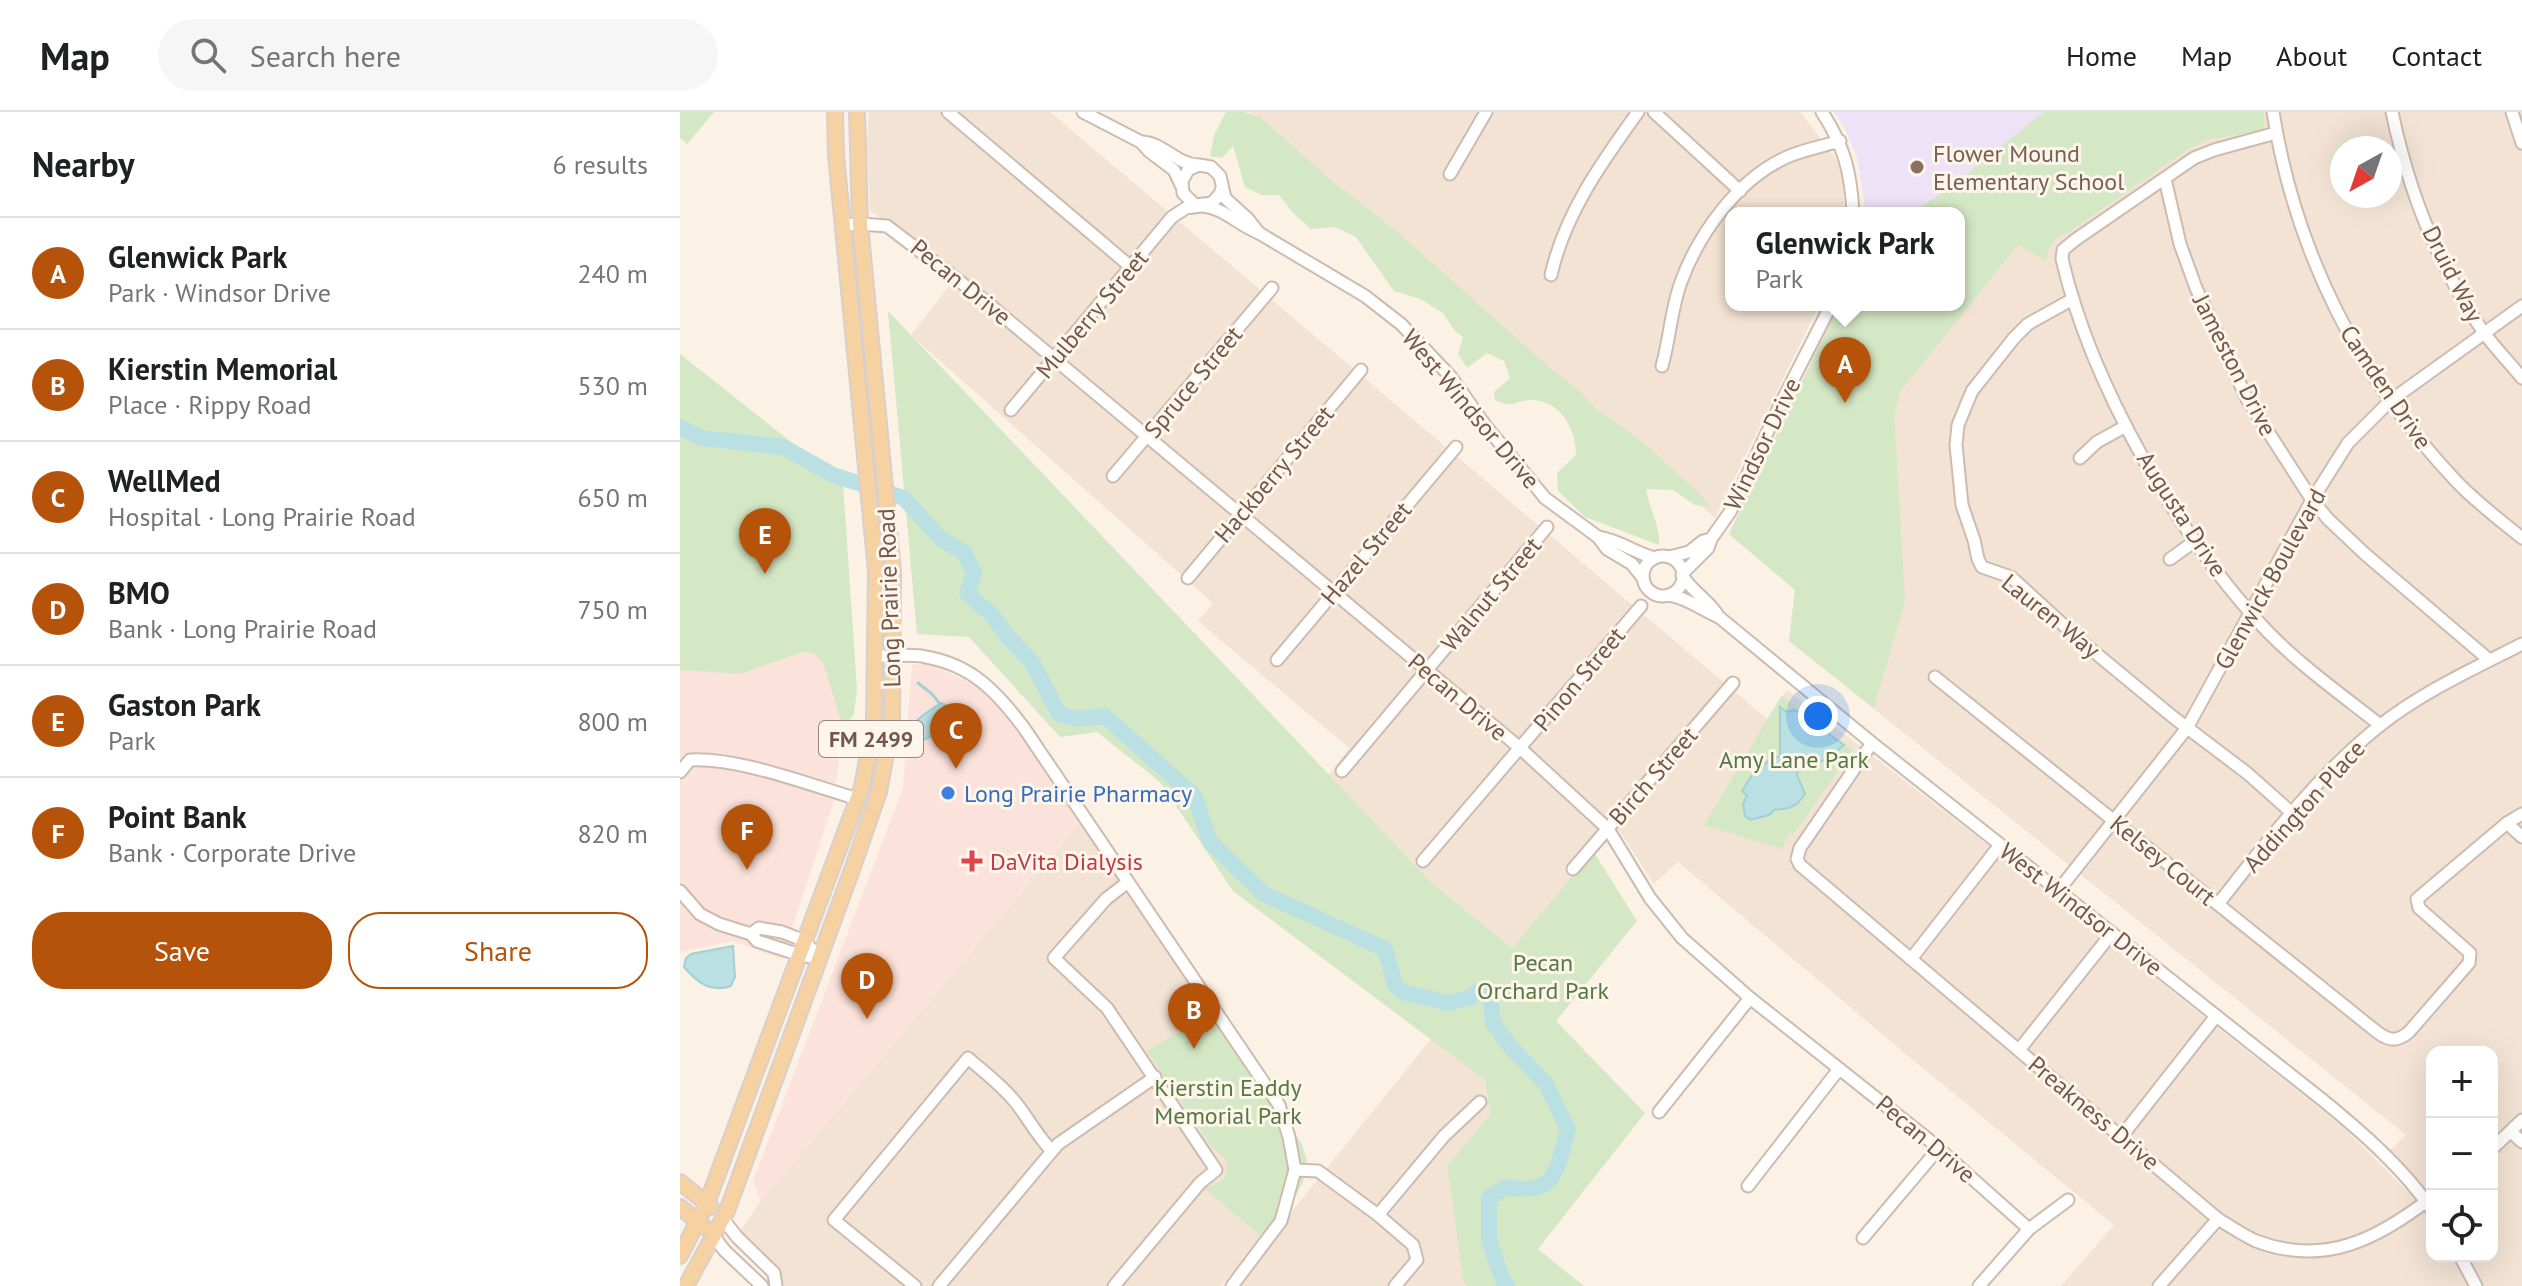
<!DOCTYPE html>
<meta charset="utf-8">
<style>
:root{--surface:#fff;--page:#f6f6f6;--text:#202124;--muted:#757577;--line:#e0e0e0;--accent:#b45309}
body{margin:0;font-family:"PT Sans",sans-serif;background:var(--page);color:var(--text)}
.controls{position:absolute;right:24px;bottom:24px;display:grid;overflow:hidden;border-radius:16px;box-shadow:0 8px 32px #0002}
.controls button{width:72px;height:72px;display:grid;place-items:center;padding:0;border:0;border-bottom:2px solid var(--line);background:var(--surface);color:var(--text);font:40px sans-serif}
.compass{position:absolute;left:1650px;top:24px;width:72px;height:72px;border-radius:50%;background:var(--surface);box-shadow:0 8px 32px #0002;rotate:220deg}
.you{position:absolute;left:1138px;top:604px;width:28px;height:28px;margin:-20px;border:6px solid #fff;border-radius:50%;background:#1a73e8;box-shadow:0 0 0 12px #1a73e833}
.badge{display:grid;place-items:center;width:52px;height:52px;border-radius:50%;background:var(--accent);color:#fff;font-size:26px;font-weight:700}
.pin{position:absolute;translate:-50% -66px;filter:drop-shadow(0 2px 4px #0008)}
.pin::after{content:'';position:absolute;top:42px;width:28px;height:24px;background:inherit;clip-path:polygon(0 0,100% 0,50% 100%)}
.popup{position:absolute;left:1045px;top:95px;width:240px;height:104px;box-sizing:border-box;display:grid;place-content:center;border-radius:16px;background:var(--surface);filter:drop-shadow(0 2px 6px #0005);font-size:26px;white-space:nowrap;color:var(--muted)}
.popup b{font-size:30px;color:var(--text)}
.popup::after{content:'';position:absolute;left:50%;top:100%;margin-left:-16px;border:16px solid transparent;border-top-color:var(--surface)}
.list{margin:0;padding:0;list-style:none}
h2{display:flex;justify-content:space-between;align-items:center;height:104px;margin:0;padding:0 32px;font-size:34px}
h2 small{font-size:26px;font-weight:400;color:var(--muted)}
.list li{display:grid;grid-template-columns:52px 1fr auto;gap:24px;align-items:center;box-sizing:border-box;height:112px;padding:0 32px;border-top:2px solid var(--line)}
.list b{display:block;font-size:30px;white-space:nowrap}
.list p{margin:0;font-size:26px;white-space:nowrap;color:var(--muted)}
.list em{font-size:26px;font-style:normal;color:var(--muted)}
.actions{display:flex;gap:16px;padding:24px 32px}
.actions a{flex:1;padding:18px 0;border:2px solid var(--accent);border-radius:32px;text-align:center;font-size:28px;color:var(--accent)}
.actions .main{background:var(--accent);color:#fff}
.icon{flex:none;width:44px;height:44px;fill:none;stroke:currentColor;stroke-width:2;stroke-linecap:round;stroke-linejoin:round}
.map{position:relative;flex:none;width:1842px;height:1174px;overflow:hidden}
header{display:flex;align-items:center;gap:48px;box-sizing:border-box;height:112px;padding:0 40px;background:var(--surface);border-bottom:2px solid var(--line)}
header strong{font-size:38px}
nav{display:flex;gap:44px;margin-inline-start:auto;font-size:28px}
.search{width:560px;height:72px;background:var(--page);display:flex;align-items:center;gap:20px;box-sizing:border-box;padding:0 28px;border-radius:44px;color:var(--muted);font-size:30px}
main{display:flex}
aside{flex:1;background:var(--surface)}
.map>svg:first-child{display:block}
</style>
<header>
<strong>Map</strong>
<div class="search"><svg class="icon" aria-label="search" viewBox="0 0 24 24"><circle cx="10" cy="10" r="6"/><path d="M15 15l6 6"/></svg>Search here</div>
<nav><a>Home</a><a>Map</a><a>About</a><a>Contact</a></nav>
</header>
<main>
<aside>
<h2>Nearby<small>6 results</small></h2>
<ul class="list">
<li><span class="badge">A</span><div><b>Glenwick Park</b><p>Park · Windsor Drive</p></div><em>240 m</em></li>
<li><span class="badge">B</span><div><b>Kierstin Memorial</b><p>Place · Rippy Road</p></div><em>530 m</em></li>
<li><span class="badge">C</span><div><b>WellMed</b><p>Hospital · Long Prairie Road</p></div><em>650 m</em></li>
<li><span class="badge">D</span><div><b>BMO</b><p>Bank · Long Prairie Road</p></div><em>750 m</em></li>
<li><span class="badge">E</span><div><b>Gaston Park</b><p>Park</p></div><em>800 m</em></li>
<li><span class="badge">F</span><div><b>Point Bank</b><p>Bank · Corporate Drive</p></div><em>820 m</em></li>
</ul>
<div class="actions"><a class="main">Save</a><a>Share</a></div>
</aside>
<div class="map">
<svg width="1842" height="1174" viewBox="0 0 1842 1174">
<rect width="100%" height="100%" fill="#fbf1e5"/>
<g fill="#f2e3d4" fill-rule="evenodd">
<path d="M189,0H370L1087,607L1107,578L1304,730L1663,1015L1738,1090L1752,1112V1144H1772L1788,1174H1381L1434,1113L1233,948L998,750L974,772L937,715L913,739L832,836L751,770L649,663L669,636L518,509L533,491L231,223L279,161L190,99L187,32Z"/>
<path d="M570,0H1120L1163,56L1164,101H1051V193H1139L1035,406Z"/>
<path d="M1362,0H1842V1174H1804L1789,1144H1812V940H1752V1094L1710,1038L1726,1023L1109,529L1115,478L1049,422L1158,193H1279V101H1228ZM1662,36H1710V84H1662Z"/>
<path d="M401,710L621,1031L627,1048L623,1070L614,1087L541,1174H104L97,1158L60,1119L81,1089Z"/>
<path d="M751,927L805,968L810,1002L767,1054L783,1168L787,1174H552Z"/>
</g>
<g fill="#fbe2da">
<path d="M124,540L134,542L143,550L163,617L153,691L102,847L52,829L0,840V558L61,562Z"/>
<path d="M249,551L302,577L326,599L382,678L401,710L81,1089L73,1069L223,676L232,553Z"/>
</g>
<path fill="#eee2f7" d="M1154,0H1364L1271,75L1232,101H1186L1177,45L1163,13Z"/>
<g fill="#d5e8c5">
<path d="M0,0H34L7,32L0,26Z"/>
<path d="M546,0H564L580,5L652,69L714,117L870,256L898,277L913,294L965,332L1020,382L1030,394L1015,393L993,378L966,377C969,397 981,415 979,433L905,405L878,379L877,361L896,343C896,317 881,289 852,288C834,288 835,297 815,288L814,280L830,266L824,249L807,241L787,256L778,242L783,225L775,219L763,201L740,187L714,179L676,125L655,115L631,117L612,100L599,83H582L565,75L553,34L542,46L530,44L534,23Z"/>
<path d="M1364,0H1583L1585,18L1526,28L1510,36L1389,120C1373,127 1368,133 1366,149L1338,133L1221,278L1214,303L1225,489L1194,596L1109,529L1115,478L1049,422L1159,193H1279V101H1232L1271,75Z"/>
<path d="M208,199L751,770L832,836L913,739L957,809L876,909L965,1001L858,1137L904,1174H787L783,1168L767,1054L810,1002L805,968L553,779L480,670L417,620L380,625L289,525L237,522Z"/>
<path d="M0,242L163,371L177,577L174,602L163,617L143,550L134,542L123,540L61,562L0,558Z"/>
<path d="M1102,583L1173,638L1115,720L1108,723L1102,737L1024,713Z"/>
<path d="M532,901L583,970L621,1031L627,1048L623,1070L614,1087L582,1125L525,1077L544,1067L548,1054L544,1045L533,1037L467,939Z"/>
</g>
<g fill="#bbe0e3" stroke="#a2d0d4" stroke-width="2">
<path d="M261,591L282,601L272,606L271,615L241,629L234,630L231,627C229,608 247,601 261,591Z"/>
<path d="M1100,595L1107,600L1115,598L1164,633C1152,643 1142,654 1125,650L1118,654L1117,663L1125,682L1117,692L1109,696L1094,698L1089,703L1070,708L1065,704L1063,692L1067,684L1062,679L1077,655L1100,644Z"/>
<path d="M53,834L55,865L51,874C30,881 18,871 4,855L6,846L11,842Z"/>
</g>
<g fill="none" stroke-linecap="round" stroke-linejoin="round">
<path stroke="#a2d0d4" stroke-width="3" d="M238,571L252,582L260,592"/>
<path stroke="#bbe0e3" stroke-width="16" d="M0,315L21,326L103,335L153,363L224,386L261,427L284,440L294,461L287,481L312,503L327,524L352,550L379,602L398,607L425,604L515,685L530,730L584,782L705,837L715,873L722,880L768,891L789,886L804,876L810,884L813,911L830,934L866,972L888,1017C877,1056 877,1085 826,1075L809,1086V1128L823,1169L827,1174"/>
<defs>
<g id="minor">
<path d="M268,0L451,155"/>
<path d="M403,0L461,30L469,39L494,58L501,73"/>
<path d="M974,0L1060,79"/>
<path d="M1142,0C1164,34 1171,60 1173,101"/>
<path d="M1593,0C1615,140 1680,268 1777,370C1797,391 1820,408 1842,426"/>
<path d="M1712,0C1728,77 1758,153 1802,218C1814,235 1829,250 1842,266"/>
<path d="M1832,0L1842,31"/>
<path d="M1596,21L1534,38L1514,46L1395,128L1383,138L1382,147C1411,272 1499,426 1587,519C1621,554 1662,583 1700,613"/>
<path d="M461,30C483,30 495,52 518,53"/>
<path d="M770,62L806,0"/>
<path d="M1485,67L1500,132L1516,176L1567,287L1632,388L1648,407L1685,442L1808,547"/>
<path d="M542,76L540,82L532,91L515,93L503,81L502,69L508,58L519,53L531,55L540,64L545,86L567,106L579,121"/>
<path d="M523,94C544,96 558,113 579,121L685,184L721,212L771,265L805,313L865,386L918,425L927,437L952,452L963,466"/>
<path d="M163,113L180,112L207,114L304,188L840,636L928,717L970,786L1002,826L1070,886L1249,1028L1349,1117"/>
<path d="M871,163C885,101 922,50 958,0"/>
<path d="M1393,187L1348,212L1334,226L1292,279L1278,313L1276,333L1282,393L1294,428L1298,447L1302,455L1331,465L1401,529L1493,605L1567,661L1612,701"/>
<path d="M982,254C990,226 991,197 1001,170C1019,121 1058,67 1107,45C1123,38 1143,34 1160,29"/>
<path d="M331,298L492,105L506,96L521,94"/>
<path d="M1400,346L1417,330L1446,314"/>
<path d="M433,364L592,176"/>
<path d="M918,425C939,428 955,441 975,446"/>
<path d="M1031,427L1050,400L1101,291L1151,193"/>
<circle cx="983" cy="464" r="20"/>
<path d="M989,445L1009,440L1023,429L1031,427L1028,436L1003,461"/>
<path d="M1490,447L1515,429"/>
<path d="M1002,463C1012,480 1029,488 1039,505"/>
<path d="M508,466L681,258"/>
<path d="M989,483C1008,486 1022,498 1039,505L1192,631L1645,990C1684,1022 1723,1056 1752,1098"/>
<path d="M197,544C213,545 230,541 246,545C292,553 317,580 344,616L599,993L609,1025L615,1058L601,1109L552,1174"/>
<path d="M597,548L776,335"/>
<path d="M1255,565L1697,920C1709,929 1717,930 1729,920L1789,851L1790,841L1739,796L1737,787L1827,711L1842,702"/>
<path d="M1192,631L1120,736L1117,747L1120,753L1538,1107C1550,1114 1563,1123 1576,1129C1645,1155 1698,1127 1752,1085"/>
<path d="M662,659L867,415"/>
<path d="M0,660L10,648C58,645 130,673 178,687"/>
<path d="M1827,711L1842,725"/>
<path d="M743,749L961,494"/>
<path d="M893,757L1053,571"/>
<path d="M0,779L20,802L39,812L71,822L77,829L120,843L139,846"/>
<path d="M1378,779L1507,616L1632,388L1668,331L1710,289L1842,194"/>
<path d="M1538,792C1587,730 1636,665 1698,615C1742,580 1793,557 1842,532"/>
<path d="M71,822L79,816L102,820L125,829L139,846"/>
<path d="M1231,847L1320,733"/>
<path d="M1339,938L1432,821"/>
<path d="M979,1000L1070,886"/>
<path d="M1831,1020L1842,1030"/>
<path d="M1441,1025L1536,904"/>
<path d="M1812,1037L1842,1008"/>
<path d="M615,1058L638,1059L698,1103L733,1133L737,1148L715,1174"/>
<path d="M1068,1074L1159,957"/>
<path d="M698,1103L764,1024L800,990"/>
<path d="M43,1107L57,1125L94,1161L96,1174"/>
<path d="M34,1125L45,1139L82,1174"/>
<path d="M1183,1126L1259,1036"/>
<path d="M1780,1144L1796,1174"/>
<path d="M235,1174L154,1108L288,946C305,961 323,974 336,991C349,1007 357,1024 372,1039"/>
<path d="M259,1174L378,1032L475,965"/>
<path d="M434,1174L520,1071L536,1058L427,896L374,846L426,787L448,770"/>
<path d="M1299,1174L1349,1117L1388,1088"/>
<path d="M1479,1174L1538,1107"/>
</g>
<g id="major">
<path d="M0,1070L31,1095"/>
<path d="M0,1095L24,1115"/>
<path d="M0,1144L27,1091L182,675L194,608L196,459L156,43L155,0"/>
<path d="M6,1174L47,1099L173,755L199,680L212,610L213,459L180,112L177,0"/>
</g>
</defs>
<use href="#minor" stroke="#cebbaf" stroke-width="15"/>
<use href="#major" stroke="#d8d0cd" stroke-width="18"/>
<use href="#minor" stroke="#fff" stroke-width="11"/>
<use href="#major" stroke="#f6d1a2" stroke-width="14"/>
</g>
<circle fill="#8d6e63" stroke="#fef6eb" stroke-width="3" cx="1237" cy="55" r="8"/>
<circle fill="#3f7fe0" stroke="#fef6eb" stroke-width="3" cx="268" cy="681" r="8"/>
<path fill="#e0444e" stroke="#fef6eb" stroke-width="3" d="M288 737h8v8h8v8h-8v8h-8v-8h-8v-8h8z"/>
<g text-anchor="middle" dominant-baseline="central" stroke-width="6" stroke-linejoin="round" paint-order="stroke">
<rect fill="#fef6eb" stroke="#9c877c" stroke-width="2" x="139" y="609" width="104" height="36" rx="6"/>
<g font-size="22" font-weight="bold" fill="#72574c">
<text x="191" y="627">FM 2499</text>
</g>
<g font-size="24" fill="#785e54" stroke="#fef6eb" text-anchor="start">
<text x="1253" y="41">Flower Mound<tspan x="1253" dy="28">Elementary School</tspan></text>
</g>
<g font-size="24" fill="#72574c" stroke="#fef6eb">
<text transform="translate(1773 162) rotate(63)">Druid Way</text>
<text transform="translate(281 170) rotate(39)">Pecan Drive</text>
<text transform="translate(412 202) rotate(-50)">Mulberry Street</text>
<text transform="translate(1555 253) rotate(63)">Jameston Drive</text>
<text transform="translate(513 270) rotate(-50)">Spruce Street</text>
<text transform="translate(1706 275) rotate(56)">Camden Drive</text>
<text transform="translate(791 297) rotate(50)">West Windsor Drive</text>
<text transform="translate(1082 332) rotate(-64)">Windsor Drive</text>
<text transform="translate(594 362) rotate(-50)">Hackberry Street</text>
<text transform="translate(1502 402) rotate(57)">Augusta Drive</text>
<text transform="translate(686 441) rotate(-50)">Hazel Street</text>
<text transform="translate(1590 467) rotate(-61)">Glenwick Boulevard</text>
<text transform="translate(811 482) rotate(-50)">Walnut Street</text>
<text transform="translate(209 486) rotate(-92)">Long Prairie Road</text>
<text transform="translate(1371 504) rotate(39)">Lauren Way</text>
<text transform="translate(899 567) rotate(-50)">Pinon Street</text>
<text transform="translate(778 585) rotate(40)">Pecan Drive</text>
<text transform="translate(973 664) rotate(-49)">Birch Street</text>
<text transform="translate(1624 694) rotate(-48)">Addington Place</text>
<text transform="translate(1483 748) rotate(39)">Kelsey Court</text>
<text transform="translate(1401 797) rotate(38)">West Windsor Drive</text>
<text transform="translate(1414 1001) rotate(40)">Preakness Drive</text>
<text transform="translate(1246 1027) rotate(40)">Pecan Drive</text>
</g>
<g font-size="24" fill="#567844" stroke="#fef6eb">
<text x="1114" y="647">Amy Lane Park</text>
<text x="863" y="850">Pecan<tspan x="863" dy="28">Orchard Park</tspan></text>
<text x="548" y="975">Kierstin Eaddy<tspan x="548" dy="28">Memorial Park</tspan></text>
</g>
<g font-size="24" fill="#366cbe" stroke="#fef6eb" text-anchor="start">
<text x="284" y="681">Long Prairie Pharmacy</text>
</g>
<g font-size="24" fill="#be3a42" stroke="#fef6eb" text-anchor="start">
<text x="310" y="749">DaVita Dialysis</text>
</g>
</g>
</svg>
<div class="controls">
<button>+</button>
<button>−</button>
<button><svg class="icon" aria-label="locate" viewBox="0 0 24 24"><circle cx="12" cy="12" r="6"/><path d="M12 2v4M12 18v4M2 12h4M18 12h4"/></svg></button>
</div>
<svg class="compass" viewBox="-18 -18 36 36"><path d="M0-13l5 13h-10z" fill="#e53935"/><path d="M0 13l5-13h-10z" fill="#757577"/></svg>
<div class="you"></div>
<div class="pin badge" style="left:1165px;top:291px">A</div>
<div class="popup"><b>Glenwick Park</b>Park</div>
<div class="pin badge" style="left:514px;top:937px">B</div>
<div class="pin badge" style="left:276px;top:657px">C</div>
<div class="pin badge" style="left:187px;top:907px">D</div>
<div class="pin badge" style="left:85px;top:462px">E</div>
<div class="pin badge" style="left:67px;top:758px">F</div>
</div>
</main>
